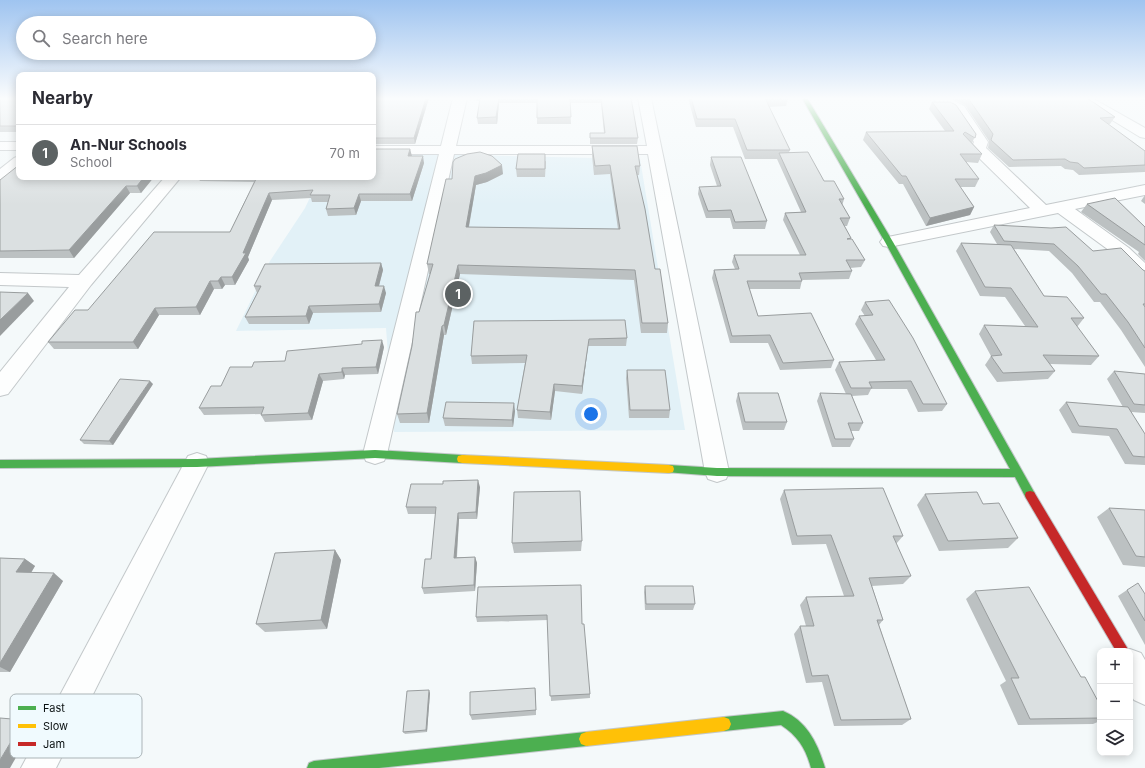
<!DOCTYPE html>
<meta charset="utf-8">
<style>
:root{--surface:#fff;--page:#f2f2f3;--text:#2b2b33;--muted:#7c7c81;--line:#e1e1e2;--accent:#5c6263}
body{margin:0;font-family:Inter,sans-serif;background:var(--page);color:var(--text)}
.controls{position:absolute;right:12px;bottom:12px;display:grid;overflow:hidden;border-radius:8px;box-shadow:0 2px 10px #0003}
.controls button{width:36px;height:36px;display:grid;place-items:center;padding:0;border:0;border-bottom:1px solid var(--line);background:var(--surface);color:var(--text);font:20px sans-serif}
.you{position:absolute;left:591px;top:414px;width:14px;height:14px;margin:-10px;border:3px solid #fff;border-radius:50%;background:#1a73e8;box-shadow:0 0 0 6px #1a73e833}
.badge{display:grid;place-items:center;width:26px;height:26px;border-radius:50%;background:var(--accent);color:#fff;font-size:13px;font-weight:700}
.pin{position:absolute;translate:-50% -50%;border:2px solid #fff;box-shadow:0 1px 4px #0006}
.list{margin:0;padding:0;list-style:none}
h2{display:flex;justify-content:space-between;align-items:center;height:52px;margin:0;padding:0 16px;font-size:17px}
h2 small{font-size:13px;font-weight:400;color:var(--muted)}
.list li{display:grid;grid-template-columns:26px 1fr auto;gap:12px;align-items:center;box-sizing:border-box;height:56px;padding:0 16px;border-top:1px solid var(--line)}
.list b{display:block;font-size:15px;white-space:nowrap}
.list p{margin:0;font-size:13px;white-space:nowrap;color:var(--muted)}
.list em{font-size:13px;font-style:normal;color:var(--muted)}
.icon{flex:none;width:22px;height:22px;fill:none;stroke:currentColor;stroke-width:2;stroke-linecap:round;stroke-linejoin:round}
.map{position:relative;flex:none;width:1145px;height:768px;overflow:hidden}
.search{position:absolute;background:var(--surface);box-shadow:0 2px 10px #0003;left:16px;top:16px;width:360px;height:44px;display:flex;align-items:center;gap:10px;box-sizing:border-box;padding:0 14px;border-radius:22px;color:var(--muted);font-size:15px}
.panel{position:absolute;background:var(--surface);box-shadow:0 2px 10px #0003;left:16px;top:72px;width:360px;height:108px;border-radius:8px}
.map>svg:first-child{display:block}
</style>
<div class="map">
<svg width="1145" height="768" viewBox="0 0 1145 768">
<rect width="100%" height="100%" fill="#f4f9fa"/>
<path fill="#e2f1f7" d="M373,153L640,159L685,430L394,432L386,328L236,331L270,261L305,208L317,183L373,177Z"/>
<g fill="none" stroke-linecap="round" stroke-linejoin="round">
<defs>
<g id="street">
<path d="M453,98H467L456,146H647L638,98H651L729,472L726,479L717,482L708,479L705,472L648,154H454L387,454L384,461L375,464L366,461L363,454L439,154H373V146H441Z"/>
<path d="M934,98H949L964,106L988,142L986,148L1046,205L1145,185V195L1075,209L1129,248L1145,263V279L1138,277L1117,256L1058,213L889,247L883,246L880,242L883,238L1030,208L973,152L971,149L974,142L954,112L935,101Z"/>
<path d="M1076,98H1092L1145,128V138L1140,137Z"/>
<rect x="0" y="142" width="19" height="8"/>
<path d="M19,156V169L5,180L0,182V169L14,158Z"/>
<path d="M165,177H181L91,285L8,394L0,396V372L69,287L0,285V273L79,275Z"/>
<path d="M197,453L206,456L209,463L56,768H21L188,456Z"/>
<path d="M1130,649L1141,653L1145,660V705L1134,700L1130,694V651H1124Z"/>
</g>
<g id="fast">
<path d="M802,98H807L893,242L1034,492L1035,495L1034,498L1030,499L1026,498L1015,477L717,476L665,472L664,469L665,466L669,465L717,468L1010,469L885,242Z"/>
<path d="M375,450L462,455L466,456L467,459L466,462L462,463L375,458L197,467L0,468V460L197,459Z"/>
<path d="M783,711C807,721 818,744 825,768H811C806,749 798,736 781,725L724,731L719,729L717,724L719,719L724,717Z"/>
<path d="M586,732L591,734L593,739L591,744L586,746L379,768H307L309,763L314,761Z"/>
</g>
<g id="slow">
<path d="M462,455L669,465L673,466L674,469L673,472L669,473L462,463L458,462L457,459L458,456Z"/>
<path d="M724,717L729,719L731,724L729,729L724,731L586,746L581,744L579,739L581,734L586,732Z"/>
</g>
<path id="jam" d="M1030,491L1034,492L1129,651H1116L1026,498L1025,495L1026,492Z"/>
</defs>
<use href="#street" stroke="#c3c8ca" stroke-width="2"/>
<use href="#fast" stroke="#c3c8ca" stroke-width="2"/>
<use href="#slow" stroke="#c3c8ca" stroke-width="2"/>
<use href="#jam" stroke="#c3c8ca" stroke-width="2"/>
<use href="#street" fill="#fdfefe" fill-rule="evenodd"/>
<use href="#fast" fill="#4caf50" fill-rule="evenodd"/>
<use href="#slow" fill="#ffc107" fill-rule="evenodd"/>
<use href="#jam" fill="#c62828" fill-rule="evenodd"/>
</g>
<g fill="#bcc1c2">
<rect x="0" y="98" width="19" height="34"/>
<path d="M373,98H429L415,144H373Z"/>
<path d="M475,98H631L638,138L637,144H590V133H604L601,103H570L571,124H537V103H499L497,124H478L477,118L480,101H476Z"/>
<path d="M688,98H788L786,106L769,107L790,150L789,152L824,181L844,199L842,206L850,218L847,226H844L851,239L865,260L861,267L850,268L852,271L849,279L802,280L800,289H749L758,316L834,360L831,368L780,370L768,343H730L712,278L714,270L735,269L732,262L734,255H800L783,220L785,213L801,212L777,159H745L733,127H696Z"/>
<path d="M951,98H1087L1115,117L1110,124H1108L1145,151V172L1079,175L1073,170L1065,169L1061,166L1009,167L988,148L989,141L965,105Z"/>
<path d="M1137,98H1145V101Z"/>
<path d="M932,102L976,134L972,143L982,154L978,163L966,162L979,179L975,187H960L974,207L970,215L926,226L903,184H899L863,140L866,132L945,131L929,109Z"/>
<path d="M592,146L640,166L639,175H637L655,269L668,323L667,333H641L634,280L460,274L446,335H444L429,423H400L397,414L419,312L430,274H429L427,264L452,179L503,174L487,182L476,185L469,227L618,229L610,174L594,175L592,156Z"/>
<path d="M410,149L411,156L424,163L412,201H361L356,215L328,216L326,209L328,202H312L311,198L272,200L248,257L249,260L235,285H225L222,289H214L200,315H159L138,349H54L48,342L88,310L230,232L254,182L200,181L197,177H373Z"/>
<path d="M711,157L767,221L765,229H733L730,218H706L698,194L699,187L717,186L710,165Z"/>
<path d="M546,161L545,177H517L516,169Z"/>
<path d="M154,177L141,193H130L74,258H0V180Z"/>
<path d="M1145,195V204L1141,201Z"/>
<path d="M1087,204L1145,227V261L1138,254L1139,252L1081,212Z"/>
<path d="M994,225L1093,251L1145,271V367L1121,330L1100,302H1094L1072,273L1049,251L1014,249L1044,296L1084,318L1077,327L1099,356L1091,365L1050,364L1055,371L1048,379L997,382L985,365L991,356L979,334L984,325L1025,326L1005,297L980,296L956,251L961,243L997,244L990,232Z"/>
<path d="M381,263L383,270L379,286L386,293L381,312L313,313L309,324H249L245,317L257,293L254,286Z"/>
<path d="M865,302L947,404L942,411L918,412L907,389H871L868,395L852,396L863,423L859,431H851L854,439L850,447H832L817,401L820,393L846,394L835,370L839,362L876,360L855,324L859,316H865L861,310Z"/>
<path d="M474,321L627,338L626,346H588L582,394L555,391L551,420L518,418L517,410L525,363L472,364L471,356Z"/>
<path d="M384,347L378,374L345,375L344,379L323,381L312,420L265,422L261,415L262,414L204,415L199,408L221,386L252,367L285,361Z"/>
<path d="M627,370L670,410L669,418H629L626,378Z"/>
<path d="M1114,371L1145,374V413L1131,412L1145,434V465L1125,464L1109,436L1072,433L1059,410L1066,402L1123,407L1107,379Z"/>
<path d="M153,384L113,445L84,444L80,440Z"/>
<path d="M738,393L787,422L784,430H743L736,401Z"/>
<path d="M515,411L513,427L445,426L443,418Z"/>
<path d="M480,487L477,519H459L457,557H475L477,563L475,591L424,594L422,588L431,559L436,514H408L406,507Z"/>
<path d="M784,490L903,536L896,544L911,576L903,584L872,586L883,620L879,625L911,719L902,725L834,726L822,682L806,683L794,634L800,626H806L800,605L806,597L844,596L826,544L792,545L780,499Z"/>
<path d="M925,494L983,504L1018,538L1008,548L939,551L917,505Z"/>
<path d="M1109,508L1145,510V567L1123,565L1097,517Z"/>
<path d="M582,541L581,551L514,553L512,543Z"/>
<path d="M335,550L341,560L327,629L265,632L256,624Z"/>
<path d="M0,558L25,559L35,566L31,573L63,581L10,672H0Z"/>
<path d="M645,586L695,604L693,610H645L644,592Z"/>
<path d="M478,587L582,624L590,694V698L551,701L548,620L477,622L476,617Z"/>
<path d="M1127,590L1145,594V645L1118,596Z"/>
<path d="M975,591L1081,677L1100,705V721L1093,724L1018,725L1000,685L1006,681L966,599Z"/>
<path d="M430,693L427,732L405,734L403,732Z"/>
<path d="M536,693V715L472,720L470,715Z"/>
</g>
<g fill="#999d9e">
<path d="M426,98H429L415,144L414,138Z"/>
<path d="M499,98V103L497,124L496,117Z"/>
<path d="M410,149L412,156L409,163L408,156Z"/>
<path d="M423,156L424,163L412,201L410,194Z"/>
<path d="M502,165L503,174L487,182L476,185L467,236L466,227L475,176Z"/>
<path d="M144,177H154L141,193L137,186Z"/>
<path d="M126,186L130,193L74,258L69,250Z"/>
<path d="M269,193L272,200L248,257L249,260L235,285L232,277Z"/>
<path d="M359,194L361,201L356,215L354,208Z"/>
<path d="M974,207L970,215L926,226L930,218Z"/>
<path d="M381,263L383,270L377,293L375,286Z"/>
<path d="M458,265L460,274L446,335L444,325Z"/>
<path d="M221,277L225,285L222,289L218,281Z"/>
<path d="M210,281L214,289L200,315L196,307Z"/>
<path d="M384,286L386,293L381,312L379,304Z"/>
<path d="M28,293L34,301L0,336V320Z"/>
<path d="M309,306L313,313L309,324L306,316Z"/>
<path d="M155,308L159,315L138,349L133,342Z"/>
<path d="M442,326L444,335L429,423L427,413Z"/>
<path d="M589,339L588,346L582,394V386Z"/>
<path d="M382,340L384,347L378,374L376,367Z"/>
<path d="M342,368L345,375L344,379L342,372Z"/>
<path d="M319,374L323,381L312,420L308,413Z"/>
<path d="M150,381L153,384L113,445L109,441Z"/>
<path d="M554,384L555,391L551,420L550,412Z"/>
<path d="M514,403L515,411L513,427L512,420Z"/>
<path d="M478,480L480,487L477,519L476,512Z"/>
<path d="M458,513L459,519L456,564L454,558Z"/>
<path d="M335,550L341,560L327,629L321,620Z"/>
<path d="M475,557L477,563L475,591L474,585Z"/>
<path d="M25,559L35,566L27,579L16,572Z"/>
<path d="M54,573L63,581L10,672L0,667V663Z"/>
<path d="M535,688L536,693V715V710Z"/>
<path d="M429,690L430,693L427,732L426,730Z"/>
<path d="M24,720L35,724L10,768H0V760Z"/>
</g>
<g fill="#dbe0e1" stroke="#999d9e">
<rect x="0" y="98" width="19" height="28"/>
<path d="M373,98H426L414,138H373Z"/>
<path d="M480,98H499L496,117L477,118Z"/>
<path d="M537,98H570L571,117L537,118Z"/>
<path d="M601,98H631L638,138H590V133H605Z"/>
<path d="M691,98H782H765L790,150H747L735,119H697Z"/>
<path d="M967,98H1087L1115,117L1100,118L1145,151V165L1084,168L1078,163L1070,162L1065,159L1013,160L991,140L993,134L968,98Z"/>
<path d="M932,102H950L956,105L976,134L975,138L965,132L963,134L982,154H960L979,179H955L974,207L930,218L906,176H902L866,132L954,131Z"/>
<path d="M592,146H637L640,166H635L645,209L655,269H660L668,323H642L635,270L458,265L444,325L442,326L427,413L397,414L412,346L416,312H419L433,264H427L446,179H452L453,162L455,159L467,154L480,152L492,156L502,165L486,173L475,176L466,227L620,229L610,165L595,166Z"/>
<path d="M373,149H410L408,156H423L410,194H359L354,208L326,209L330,195H310L313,190L269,193L243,253H246L232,277H221L218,281H210L196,307L155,308L133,342H48L75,310H88L154,232H230L257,177H373Z"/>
<path d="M808,152L824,181H834L844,199H839L850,218H840L851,238L847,239H852L865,260H846L852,271L799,273L802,281H747L758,316L811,313L834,360L783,363L770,335L732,336L714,270L739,269L734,255H806L785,213L806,212L779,153Z"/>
<path d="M518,154H545V169H516Z"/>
<path d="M711,157H741L767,221L735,222L731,210L708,211L699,187L721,186Z"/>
<path d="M19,165V177H144L137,186H126L69,250L0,251V180Z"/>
<path d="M1115,198L1145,227V245L1087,204Z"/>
<path d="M994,225L1051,228L1066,227L1093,251L1121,248L1143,270L1145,271V304H1143L1145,307V348L1128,322L1106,294H1101L1078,266L1054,244L1004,241Z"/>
<path d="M961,243L1011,245L1044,296L1067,297L1084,318H1071L1099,356L1043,355L1055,371L1003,373L991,356L1002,355L984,325L1038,327L1011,288L985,287Z"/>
<path d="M381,263L375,286H384L379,304L309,306L306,316L245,317L261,286H254L265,264Z"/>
<path d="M0,292L28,293L0,320Z"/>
<path d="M889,300L913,338L947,404H923L911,381L869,382L872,388H851L839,362L885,360L859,316L873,315L865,302Z"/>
<path d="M625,320L627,338L589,339L582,386L554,384L550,412L517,410L527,355L471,356L474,321Z"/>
<path d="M382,340L376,367L342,368V372L319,374L308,413L261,415L264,407L199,408L211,386H221L230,367H252L254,362L285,361L287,351L362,344V341Z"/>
<path d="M627,370H665L670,410H630Z"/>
<path d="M1114,371L1145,374V405L1134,404Z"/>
<path d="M120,379L150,381L109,441L80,440Z"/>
<path d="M738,393H778L787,422H745Z"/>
<path d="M820,393L851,394L863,423H848L854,439H835Z"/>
<path d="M446,402L514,403L512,420L443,418Z"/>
<path d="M1066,402L1128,407L1145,434V457L1133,456L1117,429L1079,426Z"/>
<path d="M478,480L476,512L458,513L454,558L475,557L474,585L422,588L425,559H431L436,507H406L411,484H443V481Z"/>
<path d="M883,488L903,536H893L911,576L869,578L883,620H877L911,719L841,720L828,675L812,676L800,626H814L806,597L854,596L831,535L797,536L784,490Z"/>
<path d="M580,491L582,541L512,543L514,492Z"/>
<path d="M977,492L983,504L999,503L1018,538L948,541L925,494Z"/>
<path d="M1109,508L1145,510V557L1136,556Z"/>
<path d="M335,550L321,620L256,624L275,553Z"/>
<path d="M0,558L25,559L16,572L54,573L0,663Z"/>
<path d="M1138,583L1145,594V621L1127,590Z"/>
<path d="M581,585L582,624H584L590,694L550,696L547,615L476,617L478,587Z"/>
<path d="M645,586H693L695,604H646Z"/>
<path d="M1029,587L1081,677H1085L1100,705V718L1030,719L1011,678H1019L975,591Z"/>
<path d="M535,688L536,710L470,715V692Z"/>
<path d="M429,690L426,730L403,732L407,691Z"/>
<path d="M0,718L24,720L0,760Z"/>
</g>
<linearGradient id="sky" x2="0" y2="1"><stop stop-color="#9fc4f0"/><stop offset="0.48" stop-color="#fafcfd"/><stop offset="1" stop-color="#fafcfd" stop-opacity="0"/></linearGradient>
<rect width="1145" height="205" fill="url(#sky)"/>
<rect x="10" y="694" width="132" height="64" rx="6" fill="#f0fafe" stroke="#abb4b7" stroke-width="1"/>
<rect x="18" y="706" width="18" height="4" fill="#4caf50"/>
<rect x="18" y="724" width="18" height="4" fill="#ffc107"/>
<rect x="18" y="742" width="18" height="4" fill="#c62828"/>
<g font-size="11" fill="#0a1011">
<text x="43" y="712">Fast</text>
<text x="43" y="730">Slow</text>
<text x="43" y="748">Jam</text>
</g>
</svg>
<div class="controls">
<button>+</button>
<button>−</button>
<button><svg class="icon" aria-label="layers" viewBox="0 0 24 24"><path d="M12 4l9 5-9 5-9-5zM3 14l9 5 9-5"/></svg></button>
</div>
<div class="you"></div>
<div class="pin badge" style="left:458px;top:294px">1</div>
<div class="search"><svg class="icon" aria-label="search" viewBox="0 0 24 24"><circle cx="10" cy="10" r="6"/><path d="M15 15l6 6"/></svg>Search here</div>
<section class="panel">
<h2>Nearby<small></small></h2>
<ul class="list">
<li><span class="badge">1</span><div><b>An-Nur Schools</b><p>School</p></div><em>70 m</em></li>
</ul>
</section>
</div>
